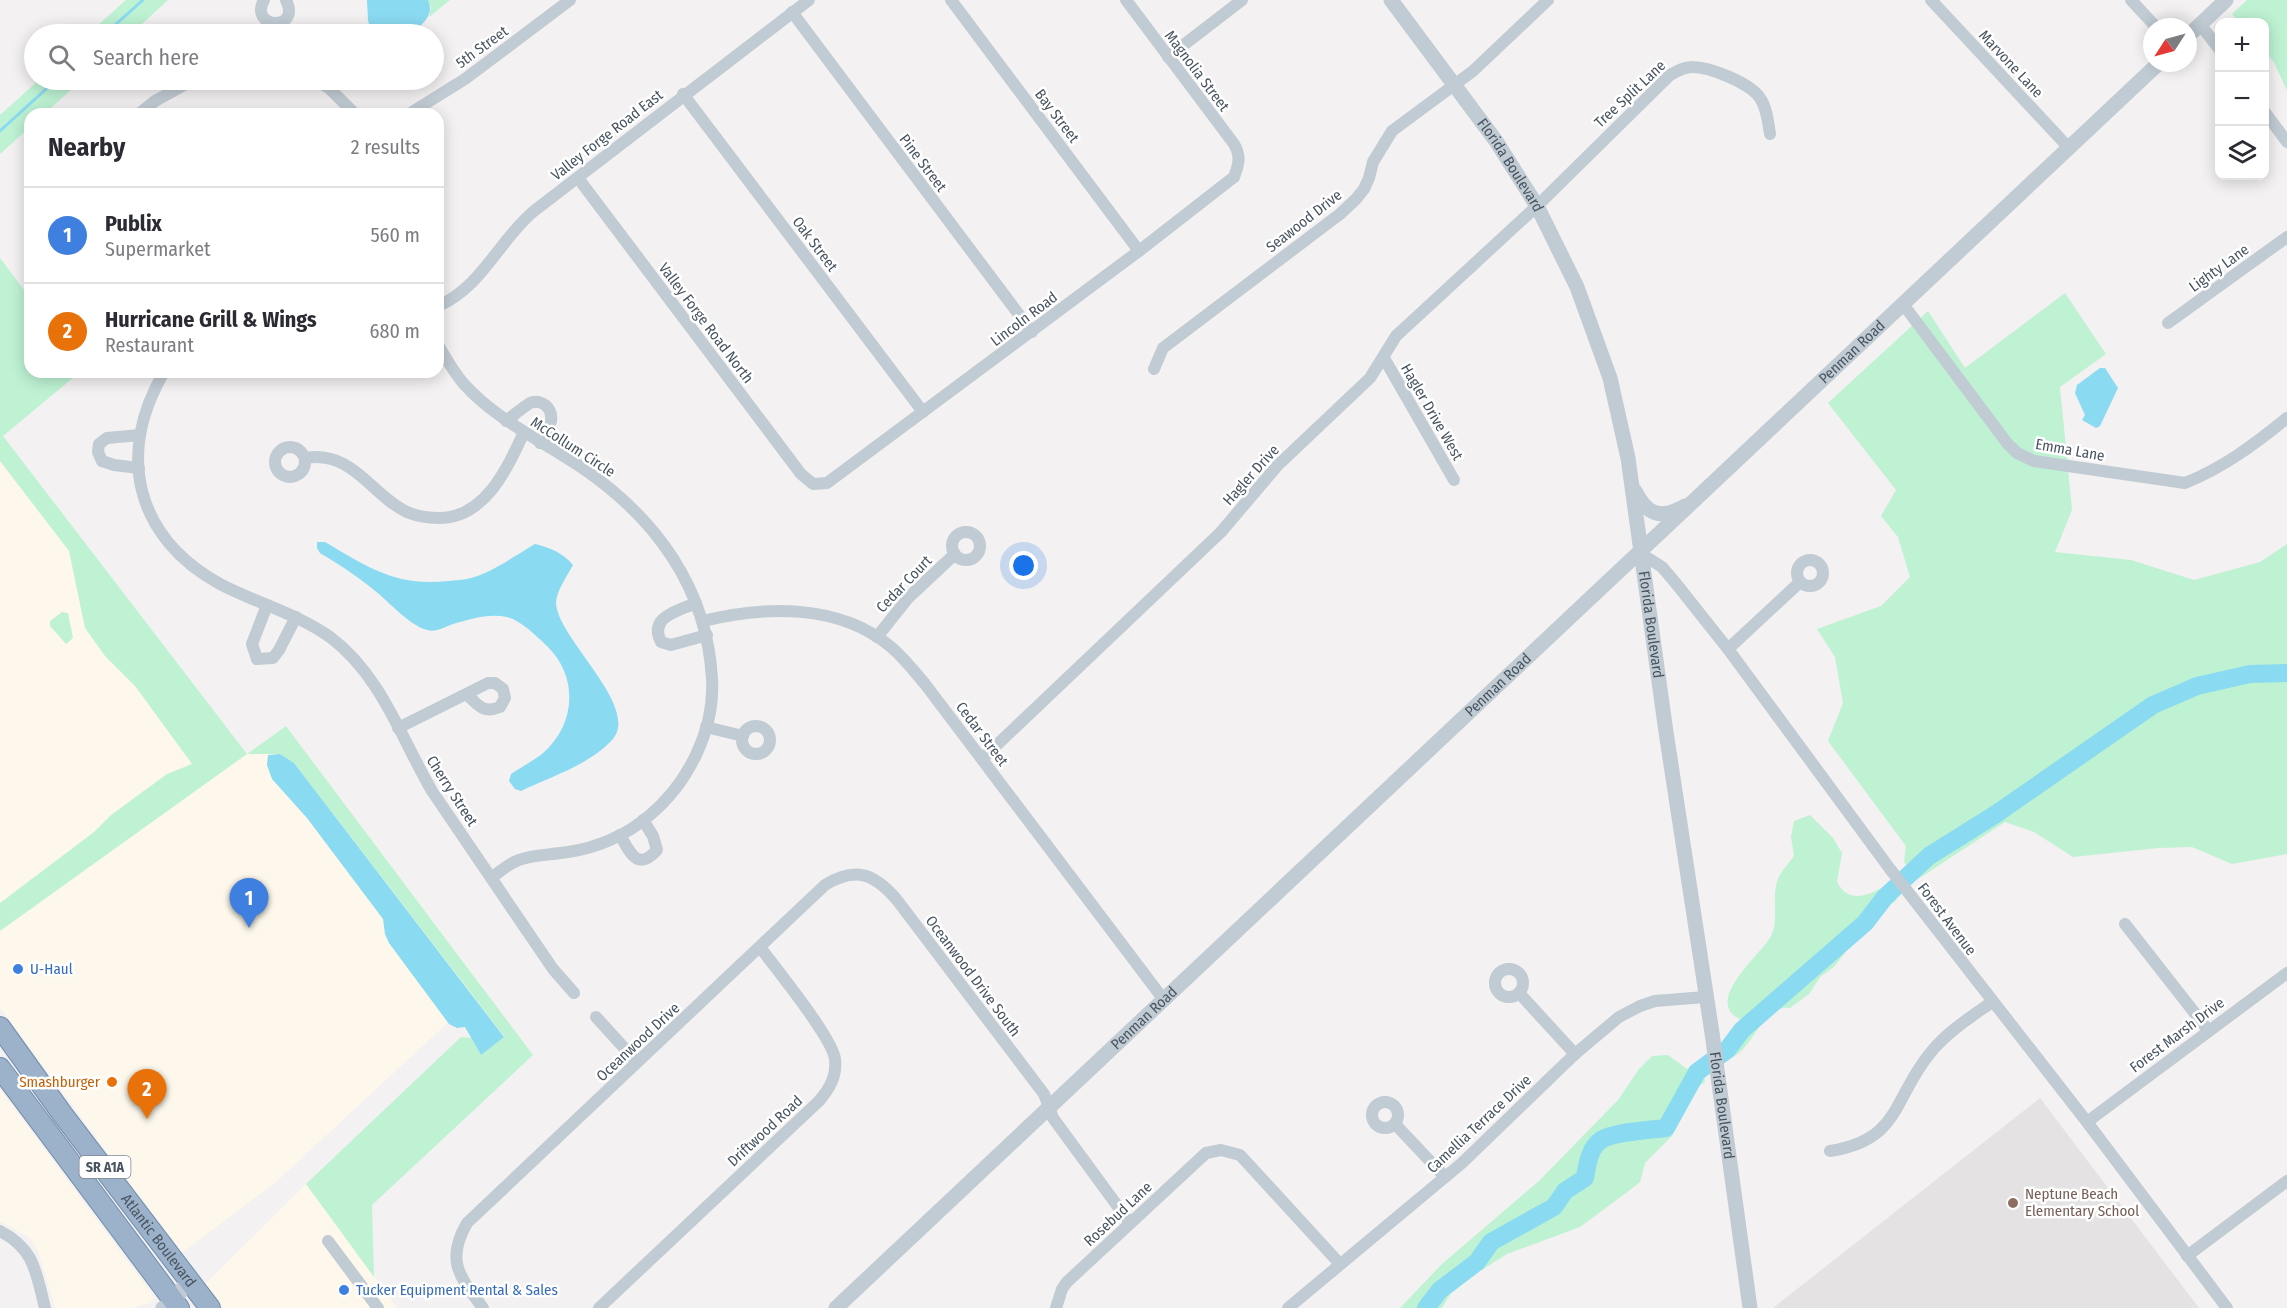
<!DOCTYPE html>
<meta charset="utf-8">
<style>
:root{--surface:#fff;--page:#f2f2f3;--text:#2b2b33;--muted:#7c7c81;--line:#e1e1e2;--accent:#0b8043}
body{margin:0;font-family:"Fira Sans Condensed",sans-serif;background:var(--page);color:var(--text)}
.controls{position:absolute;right:18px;top:18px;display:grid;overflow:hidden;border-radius:12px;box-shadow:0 3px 15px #0003}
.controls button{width:54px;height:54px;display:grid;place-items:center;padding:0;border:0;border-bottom:2px solid var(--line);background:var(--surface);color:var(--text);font:30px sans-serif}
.compass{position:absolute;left:2143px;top:18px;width:54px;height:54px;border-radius:50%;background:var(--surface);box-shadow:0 3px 15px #0003;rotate:234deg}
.you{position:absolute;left:1024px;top:566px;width:21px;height:21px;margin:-15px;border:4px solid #fff;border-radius:50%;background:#1a73e8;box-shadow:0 0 0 9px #1a73e833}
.badge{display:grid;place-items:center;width:39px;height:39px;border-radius:50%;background:var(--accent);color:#fff;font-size:20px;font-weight:700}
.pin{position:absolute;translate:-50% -50px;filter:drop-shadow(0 2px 3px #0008)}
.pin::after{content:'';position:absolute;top:32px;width:21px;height:18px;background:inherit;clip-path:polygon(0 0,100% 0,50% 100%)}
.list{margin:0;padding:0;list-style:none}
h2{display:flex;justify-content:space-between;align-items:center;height:78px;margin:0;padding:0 24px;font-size:26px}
h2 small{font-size:20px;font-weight:400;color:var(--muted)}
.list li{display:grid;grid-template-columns:39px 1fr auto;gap:18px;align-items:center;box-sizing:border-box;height:96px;padding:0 24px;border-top:2px solid var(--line)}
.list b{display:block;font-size:22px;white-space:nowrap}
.list p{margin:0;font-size:20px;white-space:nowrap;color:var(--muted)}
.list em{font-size:20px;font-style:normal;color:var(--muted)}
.icon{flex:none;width:33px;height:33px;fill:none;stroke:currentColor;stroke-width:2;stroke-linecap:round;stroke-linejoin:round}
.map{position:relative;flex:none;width:2287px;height:1308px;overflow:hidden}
.search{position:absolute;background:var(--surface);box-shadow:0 3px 15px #0003;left:24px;top:24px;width:420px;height:66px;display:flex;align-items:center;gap:15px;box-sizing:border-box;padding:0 21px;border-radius:33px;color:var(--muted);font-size:22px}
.panel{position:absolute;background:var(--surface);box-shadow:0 3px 15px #0003;left:24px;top:108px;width:420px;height:270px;border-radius:18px}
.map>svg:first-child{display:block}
</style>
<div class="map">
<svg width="2287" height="1308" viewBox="0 0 2287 1308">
<rect width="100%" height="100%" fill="#f3f1f1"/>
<g fill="#fdf8eb">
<path d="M0,439L247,754L286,726L484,989L277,1181L182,1253L0,1008Z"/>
<path d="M0,1089L155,1298L151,1303L132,1308H55L38,1251L30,1238L0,1221Z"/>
<path d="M306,1184L397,1308H223L205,1284Z"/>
</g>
<path fill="#e4e2e3" d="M2040,1098L2199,1308H1773Z"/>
<g fill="#bef2d3">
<path d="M126,0H168L131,34H88Z"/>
<path d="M428,0H450L429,17L431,7Z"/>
<path d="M2247,0H2287V91L2274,62L2265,52L2264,22H2239L2232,14Z"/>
<path d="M39,80H82L44,114H30V127L0,154V115Z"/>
<path d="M0,258L30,298V372H80L3,436L247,754L286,726L533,1055L372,1205L374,1277L306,1184L461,1037L471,1038L481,1055L504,1036L294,763L280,754H247L0,931V903L94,832L111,815L167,774L192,764L135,686L105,656L85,628L69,551L0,461Z"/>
<path d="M2065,293L2106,354L2060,387L2072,510L2055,552L2131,560L2194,580L2260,562L2287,544V854L2232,864L2192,847L2158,848L2073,857L2034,832L2005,822L1918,879L1904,862L1906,846L1828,741L1843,703L1835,657L1817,629L1881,606L1910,577L1898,537L1881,516L1896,490L1828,403L1928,311L1965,368Z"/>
<path d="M62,612L68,613L73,638L66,644L50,626V621Z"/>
<path d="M1810,815L1833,838L1842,853L1837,882C1849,905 1869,895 1887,885L1897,900L1878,913L1875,925L1867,933L1851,945L1834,967L1821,976L1809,994L1790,1008C1766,1004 1755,1040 1739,1053C1736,1056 1730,1058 1727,1060L1724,1040L1742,1020C1699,1002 1765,952 1772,934C1779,918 1771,896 1778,879C1781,871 1789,863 1794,856L1791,837L1794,821Z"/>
<path d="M1668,1055L1687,1069L1702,1059L1705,1082L1692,1091L1679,1117L1672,1136L1645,1163L1640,1182L1630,1190L1580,1227L1507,1254L1477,1273L1451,1293L1442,1308H1400L1442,1264L1539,1181L1618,1100L1639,1069L1652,1056Z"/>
</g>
<g fill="#8adaf1">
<path d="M367,0H428C435,16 422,24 411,34H378L371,32L368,20Z"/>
<path d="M2100,368H2105L2118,388L2100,426L2096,428L2082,420L2085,415L2075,393L2077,385Z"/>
<path d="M317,542H325C367,567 397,587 448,581C455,580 464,580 471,578C491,573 518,554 535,544C551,548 563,553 573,565C567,576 557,590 556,602C556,638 642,707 612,740C589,765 550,777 521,791L515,789L509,781L511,774C521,767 533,761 542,754C576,725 579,677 547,646C536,636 522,621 507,617C489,613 470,619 453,624C444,627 436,633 427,630C408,625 386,598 369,586C354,574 337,563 320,553L317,548Z"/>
<path d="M280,754L294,763L504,1037L481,1055L465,1027L457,1028L449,1024L389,943L385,934L383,919L307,818L272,779L267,765L268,755Z"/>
</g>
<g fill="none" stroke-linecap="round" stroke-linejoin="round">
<g stroke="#8adaf1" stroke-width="3">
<path d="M105,34L143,0"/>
<path d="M0,131L56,80"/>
</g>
<path stroke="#8adaf1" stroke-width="18" d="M1426,1308L1440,1290L1477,1262L1491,1242L1554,1207L1565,1191L1585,1178C1587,1166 1589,1148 1601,1140C1613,1132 1651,1130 1666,1128L1697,1072L1727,1050L1742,1030L1865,923L1885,897L1929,856L1996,814L2153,705L2197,686L2250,674L2287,673"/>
<defs>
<g id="trunk">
<path id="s3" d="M0,1027L63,1115L210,1308"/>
<path d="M0,1068L179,1308"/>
</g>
</defs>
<use href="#trunk" stroke="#728ead" stroke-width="22"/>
<g stroke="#c1cbd3" stroke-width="12">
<path d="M264,0C248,29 302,32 286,0"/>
<path d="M951,0L1139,251"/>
<path d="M1931,0L2069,148"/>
<path d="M2131,0L2156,27"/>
<path d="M792,12L1032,332"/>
<path d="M2200,24L2220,50"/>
<path d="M1168,57L1242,0"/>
<path d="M315,80L329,88L355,114"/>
<path d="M683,94L923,412"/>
<path d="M2264,111L2287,142"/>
<path d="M139,114L155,101L193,80"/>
<path d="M409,114L465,79L570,0"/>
<path d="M578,178L801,474L813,484L827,483L1139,251L1234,177C1239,164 1241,156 1234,144L1126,0"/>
<path d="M1903,304L2007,443L2017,453L2034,461L2185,483C2223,468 2255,444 2287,418"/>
<path d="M438,306C482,287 499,240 534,211L809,0"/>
<path d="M2168,323L2287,237"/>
<path d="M438,345C446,358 453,371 463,383C496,420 541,440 581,467C656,518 707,588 712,679C715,730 688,783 650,815C627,835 597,848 568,852C551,855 535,854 519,860C509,863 500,872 492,877"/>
<path d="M1384,358L1454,480"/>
<path d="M1154,369L1163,348L1340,214L1356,199L1364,189L1369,178L1373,162L1392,131L1473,71L1548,0"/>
<path d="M164,372C116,454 135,537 220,584C256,603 296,613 330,637C381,675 401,738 432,791L553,969L574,993"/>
<path d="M506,421C514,415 522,408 530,403C541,398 553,408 551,421C550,427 543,436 540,443"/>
<circle cx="290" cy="462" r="15"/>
<path d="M305,458C353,450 371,495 407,512C416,516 428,518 439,518C485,518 507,469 524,432"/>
<path d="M139,468L114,465L102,461L98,452L99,444L107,438L140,435"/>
<circle cx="966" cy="546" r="14"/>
<path d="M1640,553L1662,567L1674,581L1728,649L1890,869L2087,1122L2227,1308"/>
<circle cx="1810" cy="573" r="13"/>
<path d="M696,603C678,611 648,617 661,642L671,645L707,635"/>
<path d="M267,605L252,644L257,659L273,658L279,650L296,617"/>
<path d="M703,621C764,606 839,603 891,647C904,658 914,671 925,684L1164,1000"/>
<path d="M877,637L908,598L955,554"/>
<path d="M1728,649L1800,582"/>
<circle cx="756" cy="740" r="14"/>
<path d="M706,727L743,736"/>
<path d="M398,728L488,683H495L503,689L505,698L500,707C482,714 479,705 466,694"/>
<path d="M982,759L1221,532L1277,466L1370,378L1396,336L1537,206L1670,75C1677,71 1684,67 1692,67C1710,67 1750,83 1760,98C1767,108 1768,122 1770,134"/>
<path d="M620,835C630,852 637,872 657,850L653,836L643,820"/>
<path d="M2125,924L2208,1030"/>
<circle cx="1509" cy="983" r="14"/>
<path d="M1519,993L1575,1054"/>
<path d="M596,1017L637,1062"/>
<circle cx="1385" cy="1115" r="13"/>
<path d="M2087,1122L2287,973"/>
<path d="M1395,1124L1445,1177"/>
<path d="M1830,1151C1901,1140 1892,1099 1931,1052C1947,1032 1971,1017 1992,1002"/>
<path d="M0,1231C35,1249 36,1273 45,1308"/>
<path d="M328,1241L378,1308"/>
<path d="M2187,1256L2287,1181"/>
<path d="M483,1308C460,1277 445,1261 467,1223L825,885C856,866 875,874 897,900L1044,1094L1053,1118L1130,1223"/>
<path d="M599,1308L819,1101C830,1088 837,1076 835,1059C832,1037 776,969 760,947"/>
<path d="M1056,1308L1062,1289L1067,1282L1206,1153L1221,1150L1240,1155L1340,1264"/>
<path d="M1288,1308L1462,1163L1575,1054L1619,1017L1640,1006L1655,1001L1705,997"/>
</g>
<g stroke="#c1cbd3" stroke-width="15">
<path id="s1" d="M1391,0L1496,141L1537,206L1577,287L1610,378L1628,458L1666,732L1712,1033L1750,1308"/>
<path d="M2188,36L2226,0"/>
<path d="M1635,491C1647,515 1661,520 1685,506"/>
<path d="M163,1308L174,1301L189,1279"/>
<path id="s2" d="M836,1308L2159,63"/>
</g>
<use href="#trunk" stroke="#9cb2ca" stroke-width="20"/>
</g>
<g fill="#3f7fe0" stroke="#fff" stroke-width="2">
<circle cx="18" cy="969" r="6"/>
<circle cx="344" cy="1290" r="6"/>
</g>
<circle fill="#e8710a" stroke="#fff" stroke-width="2" cx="112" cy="1082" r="6"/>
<circle fill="#8d6e63" stroke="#fff" stroke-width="2" cx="2013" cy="1203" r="6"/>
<g text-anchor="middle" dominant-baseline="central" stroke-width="5" stroke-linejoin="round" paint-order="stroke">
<rect fill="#fff" stroke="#7f8790" stroke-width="1.5" x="79.5" y="1156" width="51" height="22" rx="4.5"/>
<g font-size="14" font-weight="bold" fill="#485460">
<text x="105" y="1167">SR A1A</text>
</g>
<g font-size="15" fill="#485460" stroke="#fff">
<text transform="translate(482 47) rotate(-36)">5th Street</text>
<text transform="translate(2011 64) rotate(47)">Marvone Lane</text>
<text transform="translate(1197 71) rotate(53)">Magnolia Street</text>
<text transform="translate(1630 94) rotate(-43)">Tree Split Lane</text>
<text transform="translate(1057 116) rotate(53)">Bay Street</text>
<text transform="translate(607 135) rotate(-38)">Valley Forge Road East</text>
<text transform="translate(923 163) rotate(53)">Pine Street</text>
<text stroke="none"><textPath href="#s1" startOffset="204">Florida Boulevard</textPath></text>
<text transform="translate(1304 221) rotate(-38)">Seawood Drive</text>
<text transform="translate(815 244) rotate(53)">Oak Street</text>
<text transform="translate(2219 268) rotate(-36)">Lighty Lane</text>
<text transform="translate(1024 319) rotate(-37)">Lincoln Road</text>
<text transform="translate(706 323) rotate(53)">Valley Forge Road North</text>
<text stroke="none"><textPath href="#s2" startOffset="1395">Penman Road</textPath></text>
<text transform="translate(1432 412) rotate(60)">Hagler Drive West</text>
<text transform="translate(573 447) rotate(33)">McCollum Circle</text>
<text transform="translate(2070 450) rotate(10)">Emma Lane</text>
<text transform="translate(1251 475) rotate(-48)">Hagler Drive</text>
<text transform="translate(904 584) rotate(-46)">Cedar Court</text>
<text stroke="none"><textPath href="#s1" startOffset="690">Florida Boulevard</textPath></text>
<text stroke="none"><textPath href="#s2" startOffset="909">Penman Road</textPath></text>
<text transform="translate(982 734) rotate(53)">Cedar Street</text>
<text transform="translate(452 791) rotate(57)">Cherry Street</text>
<text transform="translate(1947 919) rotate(53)">Forest Avenue</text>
<text transform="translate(973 976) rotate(53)">Oceanwood Drive South</text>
<text stroke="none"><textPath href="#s2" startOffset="423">Penman Road</textPath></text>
<text transform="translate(2177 1035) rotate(-37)">Forest Marsh Drive</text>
<text transform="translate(638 1042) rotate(-43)">Oceanwood Drive</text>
<text stroke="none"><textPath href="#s1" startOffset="1176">Florida Boulevard</textPath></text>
<text transform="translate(1479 1124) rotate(-43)">Camellia Terrace Drive</text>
<text transform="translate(765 1131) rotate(-43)">Driftwood Road</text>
<text transform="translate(1118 1214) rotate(-43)">Rosebud Lane</text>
<text stroke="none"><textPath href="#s3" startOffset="266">Atlantic Boulevard</textPath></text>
</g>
<g font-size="15" fill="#366cbe" stroke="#fff" text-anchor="start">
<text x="30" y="969">U-Haul</text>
<text x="356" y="1290">Tucker Equipment Rental &amp; Sales</text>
</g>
<g font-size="15" fill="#c56008" stroke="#fff" text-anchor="end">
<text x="100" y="1082">Smashburger</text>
</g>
<g font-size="15" fill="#785e54" stroke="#fff" text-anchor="start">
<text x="2025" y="1194">Neptune Beach<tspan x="2025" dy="17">Elementary School</tspan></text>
</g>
</g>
</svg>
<div class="controls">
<button>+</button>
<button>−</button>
<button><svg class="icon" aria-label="layers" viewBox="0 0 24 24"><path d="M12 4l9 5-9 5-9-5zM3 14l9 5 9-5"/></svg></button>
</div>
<svg class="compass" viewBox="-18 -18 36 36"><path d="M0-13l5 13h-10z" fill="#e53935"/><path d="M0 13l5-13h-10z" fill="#7c7c81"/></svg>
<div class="you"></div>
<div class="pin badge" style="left:249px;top:928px;background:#3f7fe0">1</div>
<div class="pin badge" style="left:147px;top:1119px;background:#e8710a">2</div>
<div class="search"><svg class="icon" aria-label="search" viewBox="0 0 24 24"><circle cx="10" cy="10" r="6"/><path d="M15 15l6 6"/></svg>Search here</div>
<section class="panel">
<h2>Nearby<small>2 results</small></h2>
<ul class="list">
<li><span class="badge" style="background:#3f7fe0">1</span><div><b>Publix</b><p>Supermarket</p></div><em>560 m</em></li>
<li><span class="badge" style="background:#e8710a">2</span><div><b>Hurricane Grill &amp; Wings</b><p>Restaurant</p></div><em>680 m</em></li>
</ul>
</section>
</div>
